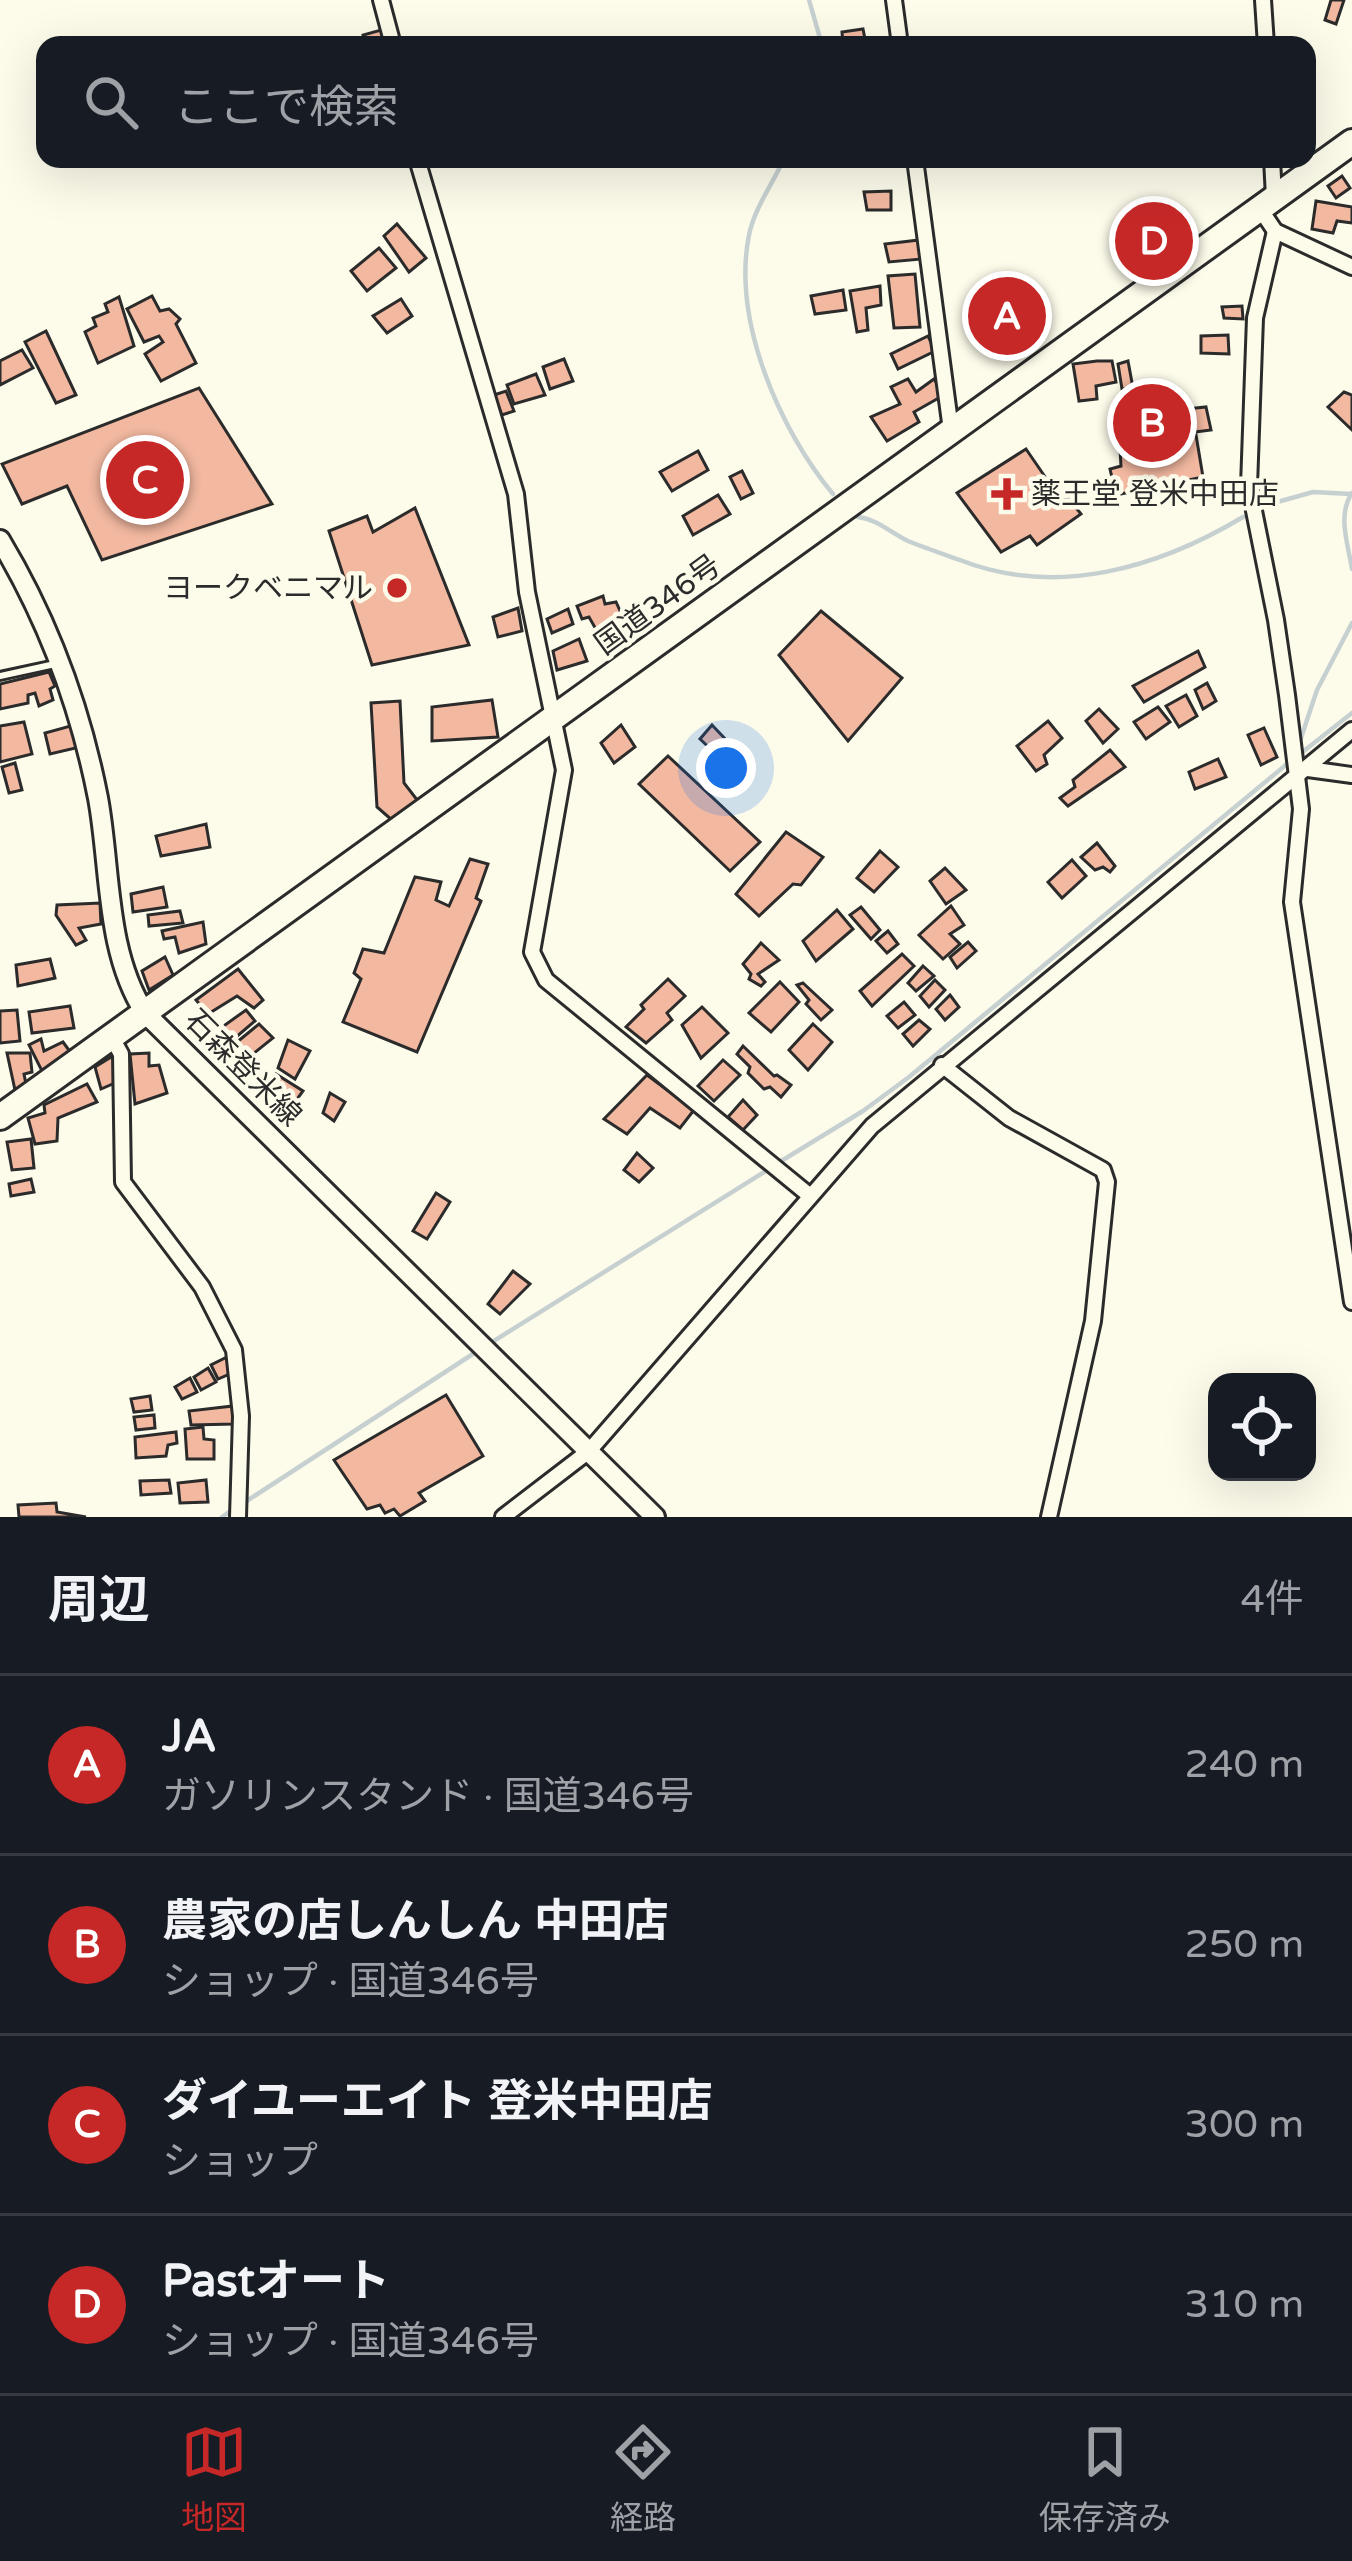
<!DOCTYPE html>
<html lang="ja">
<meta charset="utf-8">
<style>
:root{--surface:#171b24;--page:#20242c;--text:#f1f3f6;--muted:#9ea1a6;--line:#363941;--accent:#c62828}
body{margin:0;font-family:"Varela Round","Noto Sans JP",sans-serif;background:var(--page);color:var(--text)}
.controls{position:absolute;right:36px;bottom:36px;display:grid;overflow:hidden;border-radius:24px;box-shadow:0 12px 48px #0002}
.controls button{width:108px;height:108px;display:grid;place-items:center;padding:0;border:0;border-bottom:3px solid var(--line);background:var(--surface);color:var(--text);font:60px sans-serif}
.you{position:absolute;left:726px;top:768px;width:42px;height:42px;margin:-30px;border:9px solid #fff;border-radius:50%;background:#1a73e8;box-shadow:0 0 0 18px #1a73e833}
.badge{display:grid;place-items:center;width:78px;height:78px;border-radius:50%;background:var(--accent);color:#fff;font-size:39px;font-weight:700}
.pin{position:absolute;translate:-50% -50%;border:6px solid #fff;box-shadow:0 3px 12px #0006}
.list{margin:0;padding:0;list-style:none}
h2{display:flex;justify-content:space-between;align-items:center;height:156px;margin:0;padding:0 48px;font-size:51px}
h2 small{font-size:39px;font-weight:400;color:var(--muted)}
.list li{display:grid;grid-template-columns:78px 1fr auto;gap:36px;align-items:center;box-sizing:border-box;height:180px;padding:0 48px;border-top:3px solid var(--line)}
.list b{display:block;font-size:45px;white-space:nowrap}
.list p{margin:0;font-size:39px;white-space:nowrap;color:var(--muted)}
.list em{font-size:39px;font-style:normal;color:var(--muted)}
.icon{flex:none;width:66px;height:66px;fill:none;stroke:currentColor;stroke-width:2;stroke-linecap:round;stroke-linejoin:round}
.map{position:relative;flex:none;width:1352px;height:1517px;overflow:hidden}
.search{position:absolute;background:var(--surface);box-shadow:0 12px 48px #0002;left:36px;right:36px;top:36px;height:132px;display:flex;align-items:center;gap:30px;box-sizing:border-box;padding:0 42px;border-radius:24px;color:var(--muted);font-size:45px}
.sheet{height:876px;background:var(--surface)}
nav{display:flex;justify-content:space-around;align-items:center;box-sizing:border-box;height:168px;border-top:3px solid var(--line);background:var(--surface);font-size:33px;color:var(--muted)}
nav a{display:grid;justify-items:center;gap:6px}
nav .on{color:var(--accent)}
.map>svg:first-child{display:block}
</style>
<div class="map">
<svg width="1352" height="1517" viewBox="0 0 1352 1517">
<rect width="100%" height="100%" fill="#fdfbea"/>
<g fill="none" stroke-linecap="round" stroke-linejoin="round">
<g stroke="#c7d0d0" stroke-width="4.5">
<path d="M809,0L822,45"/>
<path d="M784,159C773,183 754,209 749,235C732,320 779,429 833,494"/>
<path d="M1352,493C1337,515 1348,544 1352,569"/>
<path d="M1260,507L1313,492L1351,494"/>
<path d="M858,517C877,519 891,533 908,541C925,548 943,554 960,560C1056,598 1158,568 1243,517"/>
<path d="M1299,744L1317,690L1352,623"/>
<path d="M1300,754L1352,713"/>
<path d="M778,1163L863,1111L909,1077L1293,759"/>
<path d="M489,1344L769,1169"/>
<path d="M242,1504L479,1350"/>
<path d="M222,1517L232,1510"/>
</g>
</g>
<g fill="#f2b8a0" stroke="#2b2b2b" stroke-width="3">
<path d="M1331,0H1344L1336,24L1325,20Z"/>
<path d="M863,29L866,44L843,45L842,32Z"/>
<path d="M381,30L385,45H364L363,35Z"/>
<path d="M1342,176L1350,188L1336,198L1328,186Z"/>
<path d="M891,191V210H867L864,192Z"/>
<path d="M1316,201L1352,207V223L1337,221L1333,233L1312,229Z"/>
<path d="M397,224L426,258L409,272L384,236Z"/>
<path d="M919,240L922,259L889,262L885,244Z"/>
<path d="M379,248L396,268L367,291L351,271Z"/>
<path d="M915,274L920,327L894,328L888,276Z"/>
<path d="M880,286L881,305L866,308L868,330L857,332L850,291Z"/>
<path d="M843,290L846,310L815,314L811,296Z"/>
<path d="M152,296L160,311L169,309L180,319L176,324L196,363L161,381L145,354L163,342L159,336L144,342L127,309Z"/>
<path d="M119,297L134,346L98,363L85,332L96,326L93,318L108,312L105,304Z"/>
<path d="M401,299L412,316L387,333L373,316Z"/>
<path d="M1242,306L1243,319L1224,318L1222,307Z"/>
<path d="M46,331L76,395L56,403L25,342Z"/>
<path d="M1228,335L1229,354L1201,353V336Z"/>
<path d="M928,336L935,351L898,369L891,354Z"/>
<path d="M22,350L33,368L0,385V361Z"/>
<path d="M564,359L573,381L550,389L543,367Z"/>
<path d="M1097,361H1112L1116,382L1096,386L1097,399L1079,401L1073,364Z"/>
<path d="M1128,361L1133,388L1122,389L1118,364Z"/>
<path d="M536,374L545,395L514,404L507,385Z"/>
<path d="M908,379L916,392L934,379L944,395L914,412L919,422L887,441L871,417L900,404L891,387Z"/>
<path d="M199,388L272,504L102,560L67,486L22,504L2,464Z"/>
<path d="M506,391L514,411L502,415L494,395Z"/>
<path d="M1344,392L1352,395V430L1328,407Z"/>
<path d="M1206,407L1211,430L1179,434L1176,410Z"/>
<path d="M1156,409L1159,425L1144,429L1140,412Z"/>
<path d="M1196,435L1203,477L1116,495L1110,469L1121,466L1120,449Z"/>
<path d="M1026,449L1061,500L1069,499L1081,514L1037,545L1030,536L1001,552L957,493Z"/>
<path d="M698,451L708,470L672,491L660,472Z"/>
<path d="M742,471L753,493L741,499L730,477Z"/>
<path d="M718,495L730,514L693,535L683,516Z"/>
<path d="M415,508L469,645L372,665L329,531L367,516L373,532Z"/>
<path d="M603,596L605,604L616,602L630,633L606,647L589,617L582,619L577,606Z"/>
<path d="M518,608L522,631L498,637L493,617Z"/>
<path d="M568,609L573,624L552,633L547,619Z"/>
<path d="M821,611L902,678L848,741L779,655Z"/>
<path d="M579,639L587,661L557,670L553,651Z"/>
<path d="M1198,651L1205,667L1144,702L1133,686Z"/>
<path d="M49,672L55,686L50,689L53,700L39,706L35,693L28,695V703L0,709V684Z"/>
<path d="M1207,683L1216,701L1203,709L1195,690Z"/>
<path d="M1186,695L1197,716L1179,727L1166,706Z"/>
<path d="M492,700L498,737L432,741V707Z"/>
<path d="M400,701L404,783L418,801L393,821L377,807L371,703Z"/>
<path d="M1158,707L1170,722L1146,739L1134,722Z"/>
<path d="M1099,709L1118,729L1103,743L1086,721Z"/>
<path d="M1048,721L1062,738L1044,755L1047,764L1036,771L1017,746Z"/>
<path d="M24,722L32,754L0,762V726Z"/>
<path d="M74,725L80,747L50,754L45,733Z"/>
<path d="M621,725L635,747L614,763L601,743Z"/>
<path d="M712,725L731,745L717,755L700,739Z"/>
<path d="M1264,728L1277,757L1261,765L1248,735Z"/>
<path d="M1110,750L1125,767L1068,806L1060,798L1075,787L1073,780Z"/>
<path d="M668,756L760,842L730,871L639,784Z"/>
<path d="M1218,759L1226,777L1195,789L1189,772Z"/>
<path d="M15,763L22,790L9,793L2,767Z"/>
<path d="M206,824L210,847L161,856L156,836Z"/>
<path d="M786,832L823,857L801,885L793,884L759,916L736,894Z"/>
<path d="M1097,843L1115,866L1110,872L1103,867L1095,870L1081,857Z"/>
<path d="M880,851L898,867L874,892L857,878Z"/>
<path d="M470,859L488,864L476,898L481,901L417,1052L343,1022L361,979L354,973L363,949L384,953L415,877L441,882L436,900L449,906Z"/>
<path d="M1072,860L1086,876L1062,898L1048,882Z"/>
<path d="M945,868L966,890L946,904L930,881Z"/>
<path d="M163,887L167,907L133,912L131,894Z"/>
<path d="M100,903L101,924L79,928L86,940L76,945L56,915L57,905Z"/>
<path d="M951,906L964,925L950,934L960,944L943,959L919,935Z"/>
<path d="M861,907L880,930L871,939L850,915Z"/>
<path d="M837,910L853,929L816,961L803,941Z"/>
<path d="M180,911L183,923L149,926L148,915Z"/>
<path d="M203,922L206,944L179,953L175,937L164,939L162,931Z"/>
<path d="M888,931L898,944L887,953L876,941Z"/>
<path d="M968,942L976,951L957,968L950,957Z"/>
<path d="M761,943L779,960L758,974L765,982L761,986L749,979L751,974L743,964Z"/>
<path d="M902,954L914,966L872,1006L860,991Z"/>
<path d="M165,957L173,975L149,990L142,971Z"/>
<path d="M50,959L55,978L18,986L16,965Z"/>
<path d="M923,966L934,976L916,991L908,983Z"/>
<path d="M238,969L263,1000L254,1008L237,996L208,1014L196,1000Z"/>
<path d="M668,979L685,996L667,1013L672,1020L646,1043L626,1027L644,1009L641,1005Z"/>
<path d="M935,980L945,990L929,1007L920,996Z"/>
<path d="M780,982L799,1002L771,1032L749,1013Z"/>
<path d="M803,983L832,1010L821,1020L806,1004L809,1000L797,985Z"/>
<path d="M950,995L959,1007L945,1020L936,1009Z"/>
<path d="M904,1002L915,1015L898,1028L887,1016Z"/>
<path d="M70,1006L74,1028L32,1033L29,1012Z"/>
<path d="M702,1007L728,1033L701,1058L682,1025Z"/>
<path d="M17,1010L20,1041L0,1043V1011Z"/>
<path d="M246,1010L255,1021L215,1055L204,1040Z"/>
<path d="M919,1020L930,1029L913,1046L903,1034Z"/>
<path d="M259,1024L273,1038L233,1070L220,1056Z"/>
<path d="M813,1024L832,1042L808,1070L789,1050Z"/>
<path d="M41,1039L44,1051L63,1042L71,1053L43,1073L29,1045Z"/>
<path d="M288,1040L310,1051L295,1079L278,1068Z"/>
<path d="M743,1046L774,1076L777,1075L791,1085L781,1097L770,1087L764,1089L748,1073L750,1067L737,1054Z"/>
<path d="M7,1053H30L32,1072L24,1074L26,1084L15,1090Z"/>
<path d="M149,1053V1066L159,1065L167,1093L135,1104L130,1054Z"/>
<path d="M116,1054L117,1082L101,1089L95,1067Z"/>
<path d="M723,1060L740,1075L714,1101L698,1086Z"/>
<path d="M276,1074L303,1091L285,1116L256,1096Z"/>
<path d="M647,1075L694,1110L680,1128L650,1108L627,1134L604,1119Z"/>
<path d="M87,1084L97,1102L58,1118L57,1141L35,1144L28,1118L45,1113L44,1105Z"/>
<path d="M330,1093L345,1102L334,1121L323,1113Z"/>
<path d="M743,1100L757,1115L743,1130L728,1117Z"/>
<path d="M31,1139L34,1168L12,1170L7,1142Z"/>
<path d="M637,1153L653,1168L639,1182L624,1170Z"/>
<path d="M31,1179L34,1192L11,1196L9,1184Z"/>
<path d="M436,1193L450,1202L427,1239L413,1231Z"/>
<path d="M513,1271L530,1284L500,1314L488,1304Z"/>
<path d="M227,1357L234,1372L218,1379L211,1365Z"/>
<path d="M208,1368L216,1382L201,1390L194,1377Z"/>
<path d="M190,1378L197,1392L182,1399L175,1387Z"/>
<path d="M446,1395L483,1456L419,1493L425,1501L400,1516L394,1509L385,1513L380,1505L367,1509L334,1460Z"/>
<path d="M150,1396L152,1410L134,1412L131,1399Z"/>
<path d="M233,1406L234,1424L191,1425L189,1411Z"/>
<path d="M154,1415L155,1428L136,1430L134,1417Z"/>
<path d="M203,1427L204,1439L214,1440V1459H187L185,1429Z"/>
<path d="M176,1432L177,1443L168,1445L166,1456L136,1458L135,1437Z"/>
<path d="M169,1480L171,1493L141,1495L140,1481Z"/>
<path d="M206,1480L208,1502L180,1503L178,1483Z"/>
<path d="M56,1503L57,1512L86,1517H19L18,1505Z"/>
</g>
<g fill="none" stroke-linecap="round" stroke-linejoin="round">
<defs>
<path id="lane" d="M0,676L55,664"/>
<g id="street">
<path d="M381,0L393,45"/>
<path d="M894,0L900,45"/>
<path d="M1263,0L1266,45"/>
<path d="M417,159L516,494L527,592L564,770L532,952L546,980L809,1195"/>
<path d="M915,159L951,430"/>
<path d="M1272,159L1274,197"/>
<path d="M1259,207L1275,231L1352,267"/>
<path d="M1275,231L1255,318L1249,486L1276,620L1287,695L1301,809L1292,902L1352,1302"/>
<path d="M1308,769L1352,775"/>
<path d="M111,1036L121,1054L123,1182L202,1287L234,1350L241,1416L238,1517"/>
<path d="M942,1065L1009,1118L1103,1170L1107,1182L1093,1321L1049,1517"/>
<path d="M503,1517L589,1451L872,1126L1352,730"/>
</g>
<path id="secondary" d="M0,540C48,620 80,706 98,798C111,868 105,951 145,1013L655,1517"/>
<path id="highway" d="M0,1117L1352,142"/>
</defs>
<use href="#lane" stroke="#2b2b2b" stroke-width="12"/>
<use href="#street" stroke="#2b2b2b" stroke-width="20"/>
<use href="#secondary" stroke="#2b2b2b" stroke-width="24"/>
<use href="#highway" stroke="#2b2b2b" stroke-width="30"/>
<use href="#lane" stroke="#fdfbea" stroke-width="6"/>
<use href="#street" stroke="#fdfbea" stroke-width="14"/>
<use href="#secondary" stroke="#fdfbea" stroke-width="18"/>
<use href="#highway" stroke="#fdfbea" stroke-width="24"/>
</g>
<g fill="#c62828" stroke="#fdfbea" stroke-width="4.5">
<path d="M1001 476h12v12h12v12h-12v12h-12v-12h-12v-12h12z"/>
<circle cx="397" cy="588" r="12"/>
</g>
<g text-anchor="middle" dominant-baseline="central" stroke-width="9" stroke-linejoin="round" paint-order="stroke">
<g font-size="30" fill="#2b2b2b" stroke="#fdfbea" text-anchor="start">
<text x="1031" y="494">薬王堂 登米中田店</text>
<text x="373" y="588" text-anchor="end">ヨークベニマル</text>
</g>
<g font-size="30" fill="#2b2b2b" stroke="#fdfbea">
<text transform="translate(658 605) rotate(-36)">国道346号</text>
<text transform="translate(243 1068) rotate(45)">石森登米線</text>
</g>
</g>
</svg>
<div class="controls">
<button><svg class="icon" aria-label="locate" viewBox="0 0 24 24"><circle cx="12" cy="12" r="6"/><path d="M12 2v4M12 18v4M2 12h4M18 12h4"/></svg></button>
</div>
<div class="you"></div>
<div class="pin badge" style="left:1007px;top:316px">A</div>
<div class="pin badge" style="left:1152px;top:423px">B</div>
<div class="pin badge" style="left:145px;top:480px">C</div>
<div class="pin badge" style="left:1154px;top:241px">D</div>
<div class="search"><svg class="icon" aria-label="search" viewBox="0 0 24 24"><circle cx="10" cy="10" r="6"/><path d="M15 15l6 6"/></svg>ここで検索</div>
</div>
<section class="sheet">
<h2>周辺<small>4件</small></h2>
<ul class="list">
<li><span class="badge">A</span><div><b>JA</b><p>ガソリンスタンド · 国道346号</p></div><em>240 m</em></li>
<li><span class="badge">B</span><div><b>農家の店しんしん 中田店</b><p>ショップ · 国道346号</p></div><em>250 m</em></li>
<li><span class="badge">C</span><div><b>ダイユーエイト 登米中田店</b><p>ショップ</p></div><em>300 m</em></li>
<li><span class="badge">D</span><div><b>Pastオート</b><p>ショップ · 国道346号</p></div><em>310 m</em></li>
</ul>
</section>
<nav>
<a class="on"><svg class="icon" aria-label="map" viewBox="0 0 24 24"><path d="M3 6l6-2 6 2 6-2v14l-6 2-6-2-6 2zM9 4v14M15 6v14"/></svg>地図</a>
<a><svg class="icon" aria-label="directions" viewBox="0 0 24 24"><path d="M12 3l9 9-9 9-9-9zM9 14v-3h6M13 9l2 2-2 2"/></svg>経路</a>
<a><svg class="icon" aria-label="saved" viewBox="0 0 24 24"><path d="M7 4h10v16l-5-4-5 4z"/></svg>保存済み</a>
</nav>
